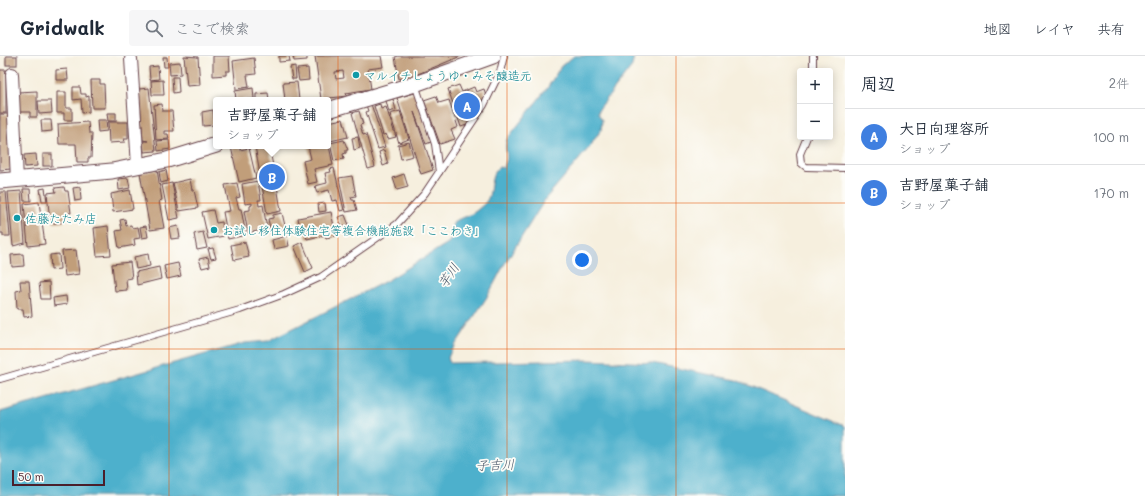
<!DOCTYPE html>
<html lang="ja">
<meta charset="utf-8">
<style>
:root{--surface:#fff;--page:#f6f6f7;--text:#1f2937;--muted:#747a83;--line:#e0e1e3;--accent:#1f6fb2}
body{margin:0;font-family:Mali,"Klee One",sans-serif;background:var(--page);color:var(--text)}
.controls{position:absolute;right:12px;top:12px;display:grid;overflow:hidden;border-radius:4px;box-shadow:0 2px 10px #0003}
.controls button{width:36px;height:36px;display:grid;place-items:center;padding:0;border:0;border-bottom:1px solid var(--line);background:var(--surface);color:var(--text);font:20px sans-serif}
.scale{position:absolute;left:12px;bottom:10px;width:93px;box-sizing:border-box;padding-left:4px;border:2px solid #4a1f2b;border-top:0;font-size:11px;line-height:14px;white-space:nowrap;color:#4a1f2b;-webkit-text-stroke:3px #fdfcf7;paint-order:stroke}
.you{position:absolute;left:582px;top:204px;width:14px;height:14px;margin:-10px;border:3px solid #fff;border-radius:50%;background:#1a73e8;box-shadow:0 0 0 6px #1a73e833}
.badge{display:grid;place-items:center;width:26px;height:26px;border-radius:50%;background:var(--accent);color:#fff;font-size:13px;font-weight:700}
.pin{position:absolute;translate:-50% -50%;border:2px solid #fff;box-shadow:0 1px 4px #0006}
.popup{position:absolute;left:213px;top:41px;width:118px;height:52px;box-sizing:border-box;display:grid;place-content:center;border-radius:4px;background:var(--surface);filter:drop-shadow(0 1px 3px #0005);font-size:13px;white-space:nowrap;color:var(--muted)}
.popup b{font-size:15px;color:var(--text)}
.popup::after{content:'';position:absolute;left:50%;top:100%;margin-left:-8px;border:8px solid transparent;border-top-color:var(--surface)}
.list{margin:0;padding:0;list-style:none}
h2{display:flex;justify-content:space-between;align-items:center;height:52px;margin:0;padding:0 16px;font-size:17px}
h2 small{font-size:13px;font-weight:400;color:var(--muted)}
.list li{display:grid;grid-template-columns:26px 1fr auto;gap:12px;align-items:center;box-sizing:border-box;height:56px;padding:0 16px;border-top:1px solid var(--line)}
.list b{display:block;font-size:15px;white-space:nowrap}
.list p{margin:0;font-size:13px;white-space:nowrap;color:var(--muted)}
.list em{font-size:13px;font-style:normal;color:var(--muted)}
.icon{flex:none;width:22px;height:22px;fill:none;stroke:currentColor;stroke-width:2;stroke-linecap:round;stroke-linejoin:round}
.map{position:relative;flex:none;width:845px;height:440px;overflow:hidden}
header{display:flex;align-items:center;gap:24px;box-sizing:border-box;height:56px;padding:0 20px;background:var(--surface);border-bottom:1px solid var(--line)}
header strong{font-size:19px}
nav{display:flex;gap:22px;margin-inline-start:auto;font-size:14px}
.search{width:280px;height:36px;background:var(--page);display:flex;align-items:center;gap:10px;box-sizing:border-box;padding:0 14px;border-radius:4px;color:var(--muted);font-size:15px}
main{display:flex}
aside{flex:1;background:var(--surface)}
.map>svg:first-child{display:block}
</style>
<header>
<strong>Gridwalk</strong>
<div class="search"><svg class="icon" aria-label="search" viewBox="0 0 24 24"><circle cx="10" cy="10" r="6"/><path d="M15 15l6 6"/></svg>ここで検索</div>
<nav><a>地図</a><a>レイヤ</a><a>共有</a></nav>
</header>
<main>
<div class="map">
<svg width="845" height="440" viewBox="0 0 845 440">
<rect width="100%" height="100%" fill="#fdfcf7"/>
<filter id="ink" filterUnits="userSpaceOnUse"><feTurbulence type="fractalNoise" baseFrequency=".025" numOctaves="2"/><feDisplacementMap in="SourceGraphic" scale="8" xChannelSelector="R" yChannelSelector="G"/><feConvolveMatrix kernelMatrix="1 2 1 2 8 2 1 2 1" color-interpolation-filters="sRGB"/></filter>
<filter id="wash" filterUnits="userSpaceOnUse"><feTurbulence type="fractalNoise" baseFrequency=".012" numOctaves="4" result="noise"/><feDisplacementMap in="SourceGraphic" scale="16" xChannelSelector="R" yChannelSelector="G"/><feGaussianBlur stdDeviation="0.9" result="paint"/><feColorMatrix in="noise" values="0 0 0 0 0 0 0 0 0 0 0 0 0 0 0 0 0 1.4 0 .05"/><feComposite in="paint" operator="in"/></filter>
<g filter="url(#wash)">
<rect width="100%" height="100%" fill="#f6efde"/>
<path fill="#4db0cc" stroke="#4c687c" d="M574,0H634L632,10L599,53L598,57L602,64L601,74L588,93L546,142L504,209L487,241L450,297L448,302L450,307L588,304L652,307L736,324L845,370V440H0V356L245,287L268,285L388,224L448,187L453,181C451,167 452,165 465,161C472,159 480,152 485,147C494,138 487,121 499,111L503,112C511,99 503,96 507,83L548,31L561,10Z"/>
<g id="blocks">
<g fill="#c19e7a" fill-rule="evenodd">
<rect x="6" y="0" width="11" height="9"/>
<path d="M184,0L198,1L200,29L187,30Z"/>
<path d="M213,0H229L230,15H226V19L213,20Z"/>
<path d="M279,0H289L290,5L279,6Z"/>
<path d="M293,0H307V4L294,5Z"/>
<path d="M315,0H381L383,11L368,13L371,33L346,37L347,40L321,43ZM343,15L344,22L336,23L335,16Z"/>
<path d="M399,0H461L413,20L399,23L395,1Z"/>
<path d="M163,1H167L168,11H164Z"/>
<path d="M254,2L256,18L247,19L249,31L236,33L233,5Z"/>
<path d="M180,6L181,18L170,19L169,7Z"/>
<path d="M158,10L159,23L150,24L149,11Z"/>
<path d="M295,10L296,23H292L290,11Z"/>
<path d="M308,12L309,24L299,25L297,13Z"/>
<path d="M67,13L68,24H56V14Z"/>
<rect x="0" y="14" width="6" height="43"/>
<path d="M172,21H178L179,36L173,37Z"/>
<path d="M91,24H100V28H104L105,52H92Z"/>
<path d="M163,24L164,39H152L151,25Z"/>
<path d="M297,26L299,44H285L283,27Z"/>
<path d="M459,29L462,36L474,31L476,36L484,33L487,42L482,44L484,49L478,51L480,56L469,60L472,67L461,71L448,33Z"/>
<path d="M73,31H80L81,38H86V41L89,40V56L82,57L81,43L73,44Z"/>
<path d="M149,32L156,95L144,96L143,85H148L143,84L139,33Z"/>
<path d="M253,32L254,43L236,44L235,35Z"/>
<path d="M37,35V61H30V56H18V36Z"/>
<path d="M57,36H66V52H72V64H64V57H57Z"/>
<path d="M268,37L269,44H256V38Z"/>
<path d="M415,37L431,86L426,88L414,56L433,114L421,118L397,42Z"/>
<path d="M436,40L439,47L449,44L458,71L451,74L455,83L440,88L424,44Z"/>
<path d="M393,43L396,54L389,56L386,45Z"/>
<path d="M38,45H51L52,57L39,58Z"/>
<path d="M162,48L163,55H172L174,75H164V78H168L169,83L156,84L154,49Z"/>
<path d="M371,48L385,91L378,93L366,56L368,55L366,49Z"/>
<path d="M380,48L381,53L386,51L396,81L388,83L386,78L383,79L374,50Z"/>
<path d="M213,54L215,69L203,70L202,56Z"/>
<path d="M359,55L363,68L360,69L363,79L366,78L375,111L368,113L352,57Z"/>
<path d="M400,55L409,83L399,87L390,58Z"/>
<path d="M107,57H116V65H108Z"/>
<path d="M0,58H10L11,113L0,114Z"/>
<path d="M343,63L348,81L330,85L328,66Z"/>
<path d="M41,64H51L52,75L42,76Z"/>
<path d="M97,64H106L107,75L98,76Z"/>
<path d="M88,66L89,77H92L91,102H88V106H77L76,88H59L58,68Z"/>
<path d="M108,66H128V83H124L125,86L109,87Z"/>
<path d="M358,81L360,92L354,94L352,82Z"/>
<path d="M169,84L170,93L158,95L157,85Z"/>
<path d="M344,84L348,94H346V97L343,98L344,103L334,105L330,87Z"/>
<path d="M409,86L413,100L401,103L398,89Z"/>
<path d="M240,90V94L249,92L256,122L239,126L231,91Z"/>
<path d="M255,90H269L273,110L265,111L267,121L275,117L281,155L267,158Z"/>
<path d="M308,90H329L333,109L314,113L317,126L308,128L303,105L311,103Z"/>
<path d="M384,94L388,108L383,110L379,96Z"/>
<path d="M36,98L37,110L25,111L24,99Z"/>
<rect x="43" y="98" width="9" height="12"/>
<path d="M334,112L344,154L340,155L337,144L332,145L329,134L317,137L315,130L327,127L325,117L331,116L330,113Z"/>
<path d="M157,114L162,144L159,145L164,172L150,174L140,117Z"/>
<path d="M166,114L168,125L161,127L159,116Z"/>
<path d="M404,118L408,131L397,134L393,122Z"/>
<path d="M352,120L356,140L351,141L352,144H354L357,154L346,156L339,122Z"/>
<path d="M128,122L130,132L119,134L118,123Z"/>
<path d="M190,123L192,134H194L198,152L179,155L173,127Z"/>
<path d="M258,125L261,144H258L259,150L263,149L267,173L248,177L244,155L250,154V150L252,149V147L245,148L242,128Z"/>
<path d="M172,127L179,162L169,164L162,129Z"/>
<path d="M237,127L240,141L236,142L239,153H241L246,179L228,183L223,156L230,155L225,129Z"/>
<path d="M64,131L65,135H68L71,157H69V163H64V166L54,167L53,164L50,165L47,137L56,136L55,132Z"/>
<path d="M80,131L81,144L75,145L73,132Z"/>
<path d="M45,132L47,145H42L40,133Z"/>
<path d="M23,133H30L31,145H24Z"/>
<path d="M130,134L133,153L113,156L111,138Z"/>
<path d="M21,135L25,187L13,190L8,136Z"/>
<path d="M0,136H6L10,180H3V177H0Z"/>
<path d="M39,146L45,188L28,190L24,148Z"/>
<path d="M325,147L326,155L319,156L318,148Z"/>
<path d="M213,154L216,167L222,166L224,180L208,183L202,156Z"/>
<path d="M331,156L336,180L326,182L325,179L307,183L305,175L301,176L298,162Z"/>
<path d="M282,157L286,174L271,177L268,163L273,162V159Z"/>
<path d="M345,159L349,169L342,171L338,161Z"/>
<path d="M125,163L126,170L131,169L132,172L138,171L140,182L134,183L135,189L119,192L116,175L122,174L120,164Z"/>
<path d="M108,170L111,199L97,200L94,172Z"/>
<path d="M146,170L148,181L142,182L140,171Z"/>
<path d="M178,170L180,182L171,183L169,172Z"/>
<path d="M203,176L207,192L197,194L194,178Z"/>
<path d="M287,180L289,190L274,193L272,184Z"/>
<path d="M245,186L249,201L234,204L231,189Z"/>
<path d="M302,186L313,212L305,216L294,190Z"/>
<path d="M213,192L216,202L211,203L208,193Z"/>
<path d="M76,194L79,218L65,220L62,195Z"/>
<path d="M23,198L24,210L12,211L11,199Z"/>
<path d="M59,198L60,213L51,214L50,199Z"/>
<path d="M148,198L150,210L136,213L134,201Z"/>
<path d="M208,201L210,210L202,212L199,203Z"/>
<path d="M130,206L132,222L126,223L127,234L115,235L112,208Z"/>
<path d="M178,207L181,220L167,223L164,210Z"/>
<path d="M159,211L161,223L137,229L136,216Z"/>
<path d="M20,225H29L32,260L24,261L23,253H17L16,235L21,234Z"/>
<path d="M49,226L50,243H41L39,227Z"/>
<path d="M66,240L67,248L54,250L53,242Z"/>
</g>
</g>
</g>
<g filter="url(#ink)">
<use href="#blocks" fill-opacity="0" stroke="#643e46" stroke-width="1"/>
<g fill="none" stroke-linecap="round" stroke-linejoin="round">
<defs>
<g id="service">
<path d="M813,15V0"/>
<path d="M415,28L435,88L439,116"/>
<path d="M807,81L800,98L801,107L806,111L845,112"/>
<path d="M0,323L240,254L284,238L321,221L397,168L425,137L484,49L500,16L504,0"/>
</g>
<g id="minor">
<path d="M131,3L138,110"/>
<path d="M12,18L17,124"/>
</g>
<g id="tertiary">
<path d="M328,54L415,28L493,0"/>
<path d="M0,125L112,115L167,104L216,89"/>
</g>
</defs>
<use href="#service" stroke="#643e46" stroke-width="8"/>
<use href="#minor" stroke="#643e46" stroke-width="14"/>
<use href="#tertiary" stroke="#643e46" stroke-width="17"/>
<use href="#service" stroke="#fff" stroke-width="6"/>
<use href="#minor" stroke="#fff" stroke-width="12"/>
<use href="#tertiary" stroke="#fff" stroke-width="15"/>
</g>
</g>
<path fill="none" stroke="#e8590c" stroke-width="1" stroke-opacity="0.55" d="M169,0V440M338,0V440M507,0V440M676,0V440M0,147H845M0,293H845"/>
<g fill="#0f9aa8" stroke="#fdfcf7" stroke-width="1.5">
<circle cx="356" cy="19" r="4"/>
<circle cx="17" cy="162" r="4"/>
<circle cx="214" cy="174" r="4"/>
</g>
<g text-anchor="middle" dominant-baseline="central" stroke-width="3.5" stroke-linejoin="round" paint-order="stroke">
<g font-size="12" fill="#0d838f" stroke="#fdfcf7" text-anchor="start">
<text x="364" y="19">マルイチしょうゆ・みそ醸造元</text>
<text x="25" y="162">佐藤たたみ店</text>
<text x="222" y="174">お試し移住体験住宅等複合機能施設「ここわき」</text>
</g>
<g font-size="13" font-style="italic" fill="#4b596b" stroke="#fdfcf7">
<text transform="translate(448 219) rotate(-56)">芋川</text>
<text transform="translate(495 408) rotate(-2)">子吉川</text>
</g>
</g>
</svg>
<div class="controls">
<button>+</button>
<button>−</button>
</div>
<div class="scale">50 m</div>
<div class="you"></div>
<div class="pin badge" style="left:467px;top:50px;background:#3f7fe0">A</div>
<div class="pin badge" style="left:272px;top:121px;background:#3f7fe0">B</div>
<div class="popup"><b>吉野屋菓子舗</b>ショップ</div>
</div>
<aside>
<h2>周辺<small>2件</small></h2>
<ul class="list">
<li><span class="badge" style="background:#3f7fe0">A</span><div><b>大日向理容所</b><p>ショップ</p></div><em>100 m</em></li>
<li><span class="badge" style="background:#3f7fe0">B</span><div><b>吉野屋菓子舗</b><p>ショップ</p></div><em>170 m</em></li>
</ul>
</aside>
</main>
